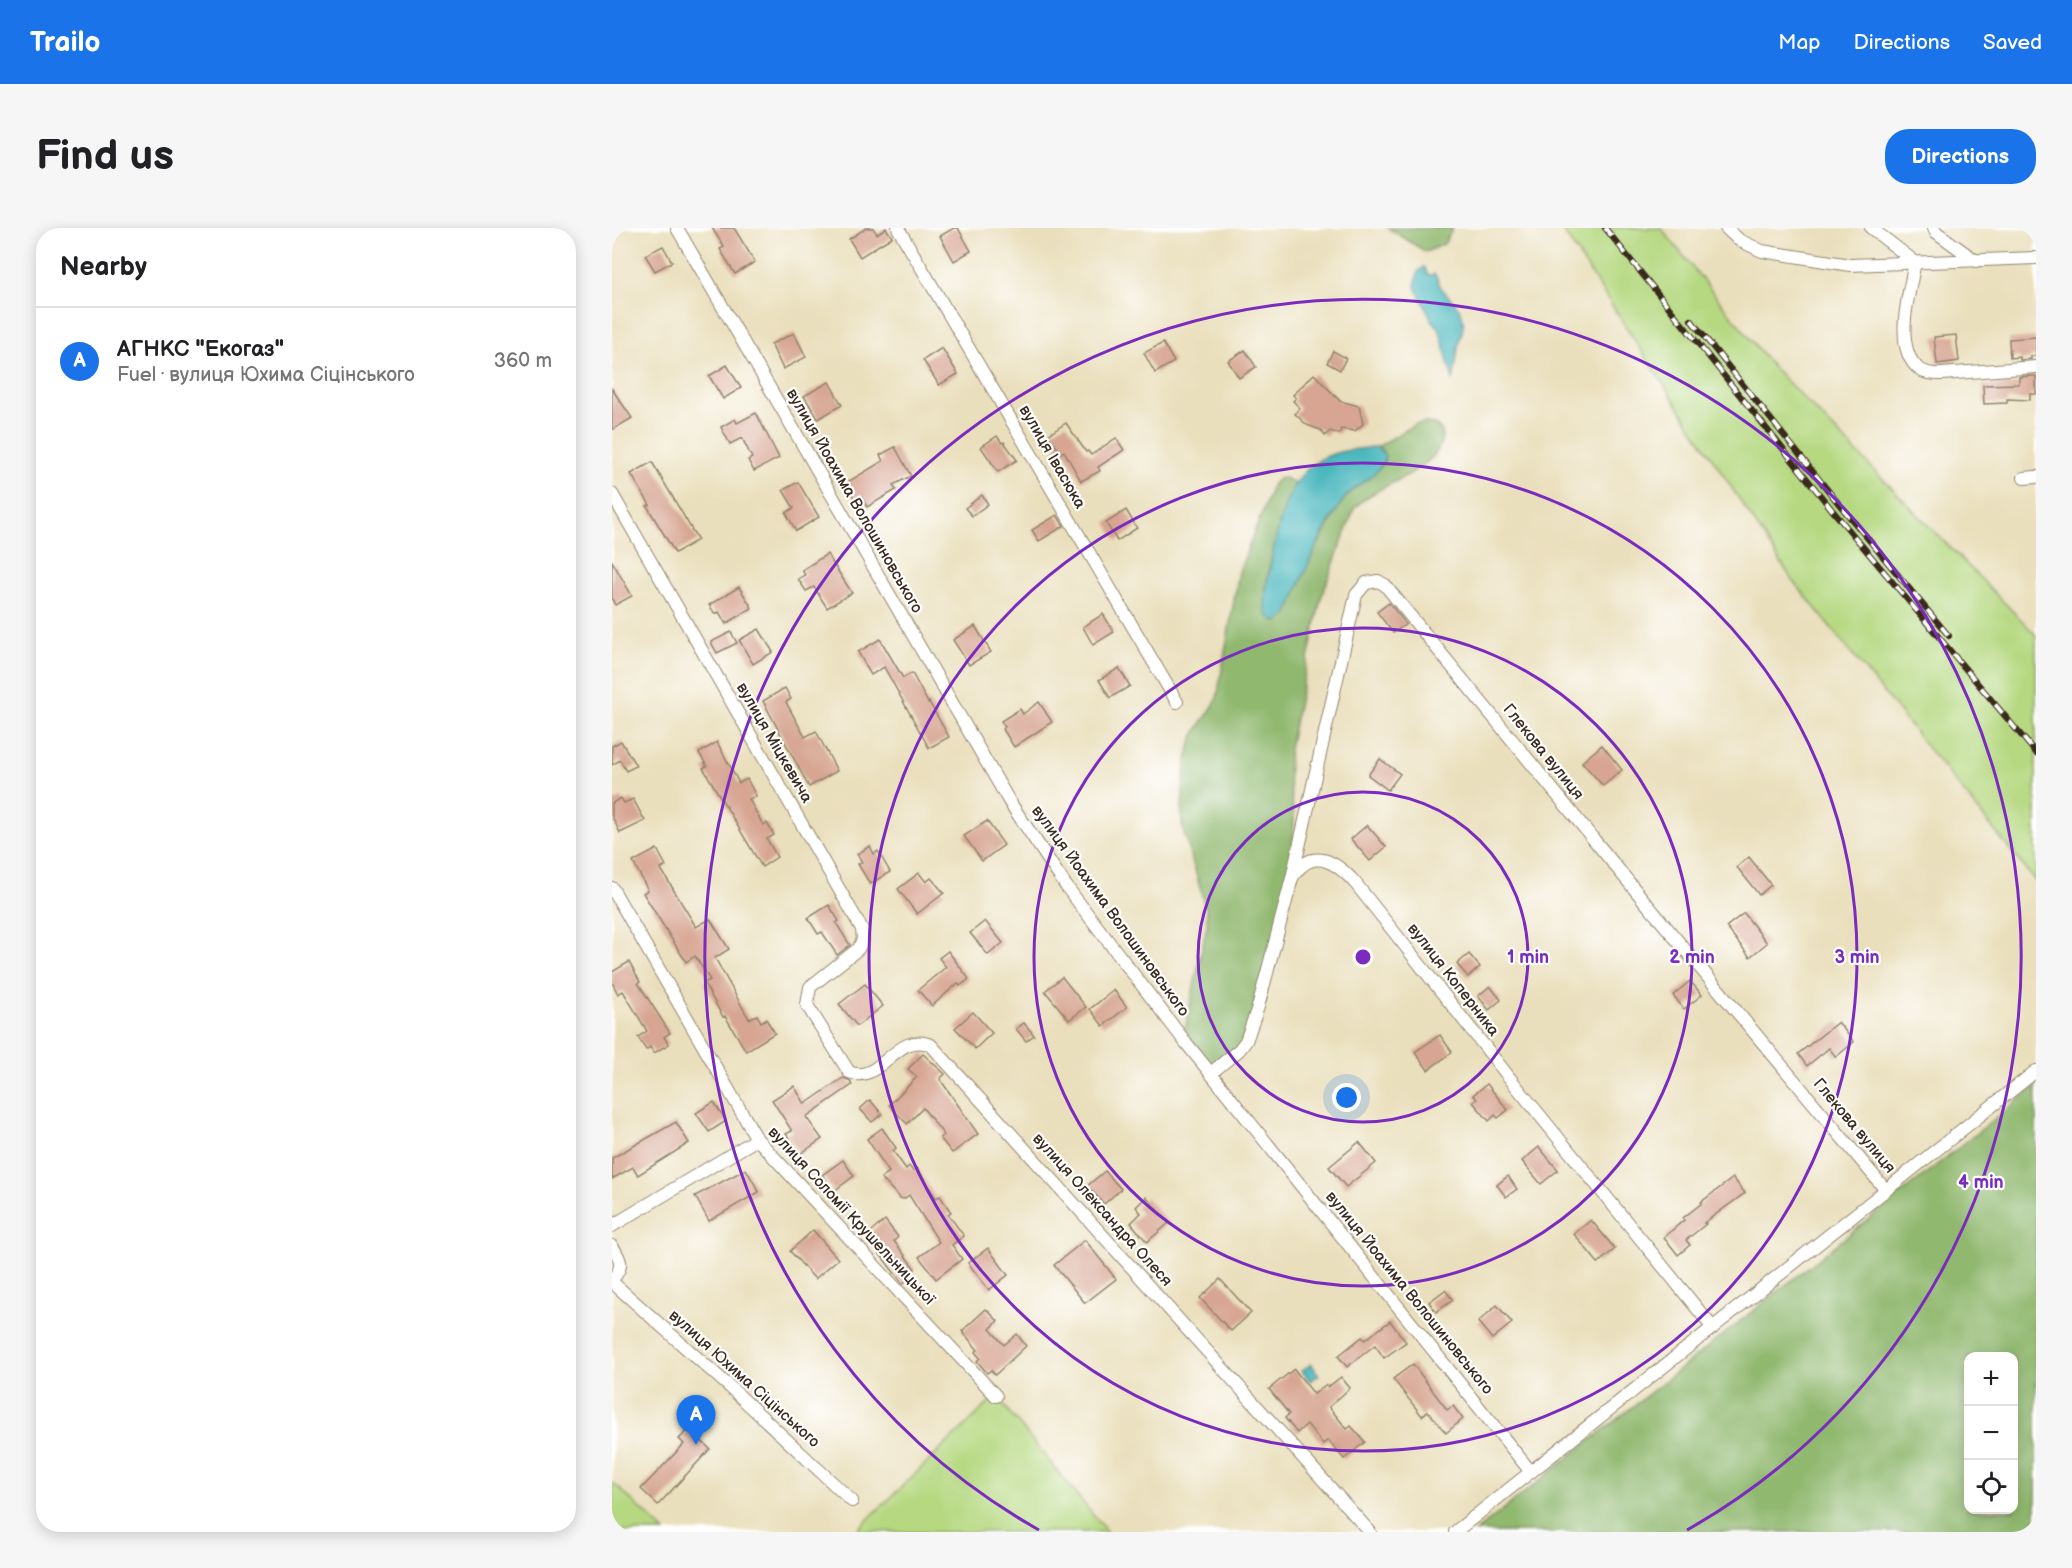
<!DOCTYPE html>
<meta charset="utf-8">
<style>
:root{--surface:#fff;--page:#f6f6f6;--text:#202124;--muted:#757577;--line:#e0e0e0;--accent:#1a73e8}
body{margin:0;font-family:"Balsamiq Sans",sans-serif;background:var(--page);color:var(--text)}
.controls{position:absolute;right:18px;bottom:18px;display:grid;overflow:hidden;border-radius:12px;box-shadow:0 3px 15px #0003}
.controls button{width:54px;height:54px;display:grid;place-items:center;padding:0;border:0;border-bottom:2px solid var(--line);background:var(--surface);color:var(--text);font:30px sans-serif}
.you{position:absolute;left:735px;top:870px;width:21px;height:21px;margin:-15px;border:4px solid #fff;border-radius:50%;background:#1a73e8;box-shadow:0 0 0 9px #1a73e833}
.badge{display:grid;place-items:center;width:39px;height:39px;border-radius:50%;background:var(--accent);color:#fff;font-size:20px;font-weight:700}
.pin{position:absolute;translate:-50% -50px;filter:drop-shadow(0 2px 3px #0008)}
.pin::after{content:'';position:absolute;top:32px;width:21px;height:18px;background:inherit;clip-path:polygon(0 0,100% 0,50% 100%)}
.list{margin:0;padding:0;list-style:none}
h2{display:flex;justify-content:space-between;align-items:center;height:78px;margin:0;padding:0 24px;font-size:26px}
h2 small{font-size:20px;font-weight:400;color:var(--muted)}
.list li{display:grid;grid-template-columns:39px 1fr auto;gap:18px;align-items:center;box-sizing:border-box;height:108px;padding:0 24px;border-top:2px solid var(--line)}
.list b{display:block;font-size:22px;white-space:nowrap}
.list p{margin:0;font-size:20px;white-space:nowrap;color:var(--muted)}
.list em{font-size:20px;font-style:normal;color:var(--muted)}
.icon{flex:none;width:33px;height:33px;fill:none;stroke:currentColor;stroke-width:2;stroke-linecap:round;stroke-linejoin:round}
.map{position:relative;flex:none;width:1424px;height:1304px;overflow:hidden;border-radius:24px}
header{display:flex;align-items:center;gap:36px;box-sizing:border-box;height:84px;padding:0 30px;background:var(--accent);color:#fff}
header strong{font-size:28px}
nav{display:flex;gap:33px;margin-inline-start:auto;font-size:21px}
.intro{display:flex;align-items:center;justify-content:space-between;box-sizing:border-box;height:144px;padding:0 36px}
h1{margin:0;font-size:42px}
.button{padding:15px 27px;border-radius:24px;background:var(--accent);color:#fff;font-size:21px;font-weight:700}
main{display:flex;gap:36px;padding:0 36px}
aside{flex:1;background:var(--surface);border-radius:24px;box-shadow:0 3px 15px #0003}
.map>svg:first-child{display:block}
</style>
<header>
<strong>Trailo</strong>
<nav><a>Map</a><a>Directions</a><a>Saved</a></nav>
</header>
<div class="intro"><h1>Find us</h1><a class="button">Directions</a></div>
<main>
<aside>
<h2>Nearby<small></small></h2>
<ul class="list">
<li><span class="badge">A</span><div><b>АГНКС &quot;Екогаз&quot;</b><p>Fuel · вулиця Юхима Сіцінського</p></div><em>360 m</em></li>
</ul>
</aside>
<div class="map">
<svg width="1424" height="1304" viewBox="0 0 1424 1304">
<rect width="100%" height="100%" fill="#fff"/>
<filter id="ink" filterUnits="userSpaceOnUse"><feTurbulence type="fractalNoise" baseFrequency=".0167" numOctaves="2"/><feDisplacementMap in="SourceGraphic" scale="12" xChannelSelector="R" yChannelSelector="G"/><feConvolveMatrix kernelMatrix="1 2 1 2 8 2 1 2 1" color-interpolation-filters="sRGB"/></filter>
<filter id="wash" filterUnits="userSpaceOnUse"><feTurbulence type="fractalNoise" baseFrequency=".008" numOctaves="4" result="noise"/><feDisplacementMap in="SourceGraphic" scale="24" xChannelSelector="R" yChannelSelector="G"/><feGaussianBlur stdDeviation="1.35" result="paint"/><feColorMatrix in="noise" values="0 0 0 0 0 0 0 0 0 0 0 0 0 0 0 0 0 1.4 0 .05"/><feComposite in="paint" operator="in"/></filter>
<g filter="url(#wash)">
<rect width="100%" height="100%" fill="#eadfbc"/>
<g fill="#b5d880" stroke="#78814f" stroke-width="1.5">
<path d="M949,0H1049L1160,138L1424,407V654L1179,350Z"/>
<path d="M384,1168L495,1304H244L248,1299Z"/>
<path d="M0,1255L7,1260L53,1304H0Z"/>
</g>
<g fill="#90b86e" stroke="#667146" stroke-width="1.5" fill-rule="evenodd">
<path d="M776,0H841L832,16L814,24Z"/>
<path d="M815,195L824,197L830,203C833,244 765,253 742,281L709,370L677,520V552L682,587L680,650L634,813L599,845L571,811L595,697V684L570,597C569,577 573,528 581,510C587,495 599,485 605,470L627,344L661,256L666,251L673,250L684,256C672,281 645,364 656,388L707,315L731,272L741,260L769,239L773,232L770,222L765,219L804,196Z"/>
<path d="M1424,858V1304H863ZM1356,1128H1402V1282H1356Z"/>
</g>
<g fill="#48b7bd" stroke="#42706e" stroke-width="1.5">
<path d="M812,39L814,41V45L819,48L822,46C827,50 825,53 828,58C834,68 844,74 849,84C855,97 848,107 846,120C844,131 844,141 841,152L827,100L820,92L803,58L806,44Z"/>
<path d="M765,219L773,227C771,246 744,255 733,270C707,304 692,348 675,387L666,394L661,392C657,389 654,385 654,381C651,368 656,352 658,339C665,305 672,256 703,235C721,222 744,221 765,219Z"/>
<path d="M699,1136L707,1147L698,1153L690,1143Z"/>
</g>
<g id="blocks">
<g fill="#d7a592">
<path d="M100,0H122L143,34L123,46L108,21L112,19Z"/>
<path d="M254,0H261L265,6L274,0L280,9L248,29L237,11Z"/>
<path d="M342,0H346L359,23L342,33L328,8Z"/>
<path d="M51,18L60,34L43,43L33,27Z"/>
<path d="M182,105L194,129L171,141L159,116Z"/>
<path d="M1344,107L1347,133L1325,136L1322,109Z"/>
<path d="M1424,109V128H1419V131L1408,132V129L1398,130L1397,111Z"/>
<path d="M551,115L562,134L543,145L532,125Z"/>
<path d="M330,120L346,146L327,157L311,132Z"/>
<path d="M633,122L644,139L627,150L616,133Z"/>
<path d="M721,123L734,130L728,142L715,135Z"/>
<path d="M115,137L129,160L111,171L97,148Z"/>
<path d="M702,146L728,173L747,178L751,196L743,203L729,201L727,206L718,203L713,208L709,202L695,197L683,186L688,180L681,173L684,170L681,167Z"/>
<path d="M1420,148H1424V166H1418V172L1395,171V175L1372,176L1371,157L1407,156V149Z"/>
<path d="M217,154L230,177L206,191L192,168Z"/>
<path d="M0,161L20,190L0,202Z"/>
<path d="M144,185L167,230L142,243L136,232L140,230L130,210L118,216L109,199L123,191L125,195Z"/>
<path d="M454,195L474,224L476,223L479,227L504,210L512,222L486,239L488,243L469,253L452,223L449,225L436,207Z"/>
<path d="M385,208L390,215L392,214L405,232L386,244L369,219Z"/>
<path d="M283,219L299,248L281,257L284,262L255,279L249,269L243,272L234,255L271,233L268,227Z"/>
<path d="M40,234L86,312L63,325L35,278L38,277L19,246Z"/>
<path d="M186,254L207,289L184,303L174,285L182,280L171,262Z"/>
<path d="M370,267L376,276L360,288L353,280Z"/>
<path d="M514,282L525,300L505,313L494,295Z"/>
<path d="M445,287L452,298L427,313L420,302Z"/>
<path d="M215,326L240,365L215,380L202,359L194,363L186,351L193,347L190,342Z"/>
<path d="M0,333L20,368L3,377L0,371Z"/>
<path d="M127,359L140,380L114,396L107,384L103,386L97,377Z"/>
<path d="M777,375L794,396L781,405L765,384Z"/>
<path d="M491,386L502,404L481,417L471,399Z"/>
<path d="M363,398L379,424L357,437L341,412Z"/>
<path d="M147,401L161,424L141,436L127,412Z"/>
<path d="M119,404L125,415L105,425L99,414Z"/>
<path d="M268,411L291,450L300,445L316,475L317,474L337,509L317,520L272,439L259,447L246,424Z"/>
<path d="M507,440L518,458L498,470L487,452Z"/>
<path d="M173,460L179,471L174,474L193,509L204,503L225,543L197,559L151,473Z"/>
<path d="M427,474L440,494L402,519L391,501L393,499L389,493L408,481L411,486Z"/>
<path d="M9,513L24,538L14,543L8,532L0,537V518Z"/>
<path d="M105,514L127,555L135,551L144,568L137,571L151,597L155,595L162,607L155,611L165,629L150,639L91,540L95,538L87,525Z"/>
<path d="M990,517L1010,542L991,558L970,534Z"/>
<path d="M768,531L788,546L776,562L756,547Z"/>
<path d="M9,570L12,575L21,571L33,593L8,605L0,588V575Z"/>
<path d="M375,593L392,617L370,633L352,608Z"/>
<path d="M755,597L774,619L758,633L739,611Z"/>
<path d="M258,618L262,626L266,623L278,644L258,656L246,636L250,634L245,626Z"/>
<path d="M45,621L54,638L49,641L84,699L98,691L117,721L103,730L137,791L145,787L149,794L154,791L163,805L134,823L113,788L111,789L92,755L98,752L83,728L74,734L31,665L36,662L21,634Z"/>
<path d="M1137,629L1159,657L1147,667L1125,639Z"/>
<path d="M307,645L314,654L319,650L332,665L305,686L286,661Z"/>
<path d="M217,677L227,693L224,695L238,717L225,727L210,704L206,706L196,690Z"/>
<path d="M1132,685L1155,715L1138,729L1114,699Z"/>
<path d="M373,693L391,715L376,727L358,705Z"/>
<path d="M336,723L357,751L348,758L346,755L320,778L306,762L334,739L327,730Z"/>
<path d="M857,726L868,739L856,749L845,736Z"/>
<path d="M17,734L28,754L26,755L58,805L52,809L57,816L42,825L38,819L34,822L26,809L35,803L11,763L6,766L0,754V744Z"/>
<path d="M450,749L474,779L457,792L433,763Z"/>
<path d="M1078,753L1090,767L1072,781L1061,767Z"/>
<path d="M253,756L271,778L245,798L227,776Z"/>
<path d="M878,758L889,772L877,782L866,768Z"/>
<path d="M502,762L515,779L491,798L478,781Z"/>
<path d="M361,784L380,805L363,821L343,800Z"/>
<path d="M1226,794L1242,814L1224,829L1217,820L1195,838L1186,826Z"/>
<path d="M412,795L422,807L414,813L404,801Z"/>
<path d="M828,807L840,824L816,842L803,824Z"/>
<path d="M311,826L333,846L328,851L366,906L340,925L328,910L332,907L311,880L295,896L277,877L305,849L296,841Z"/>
<path d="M231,850L237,852L240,857L194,889L210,911L188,926L174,906L180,903L160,872L182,858L193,876Z"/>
<path d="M875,856L896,882L886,890L883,887L877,893L861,874L865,871L861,867Z"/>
<path d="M258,872L270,886L260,894L248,881Z"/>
<path d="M102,874L114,893L97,904L84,885Z"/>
<path d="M64,894L77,915L26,947L21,939L0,951V930Z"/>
<path d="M270,900L284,920L281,923L294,941L297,938L301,943L305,940L324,970L328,968L339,984L336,986L352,1008L340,1017L350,1031L324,1051L307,1029L327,1014L297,967L292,971L288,970L269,950L277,944L255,911Z"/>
<path d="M747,914L764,935L734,959L717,939Z"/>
<path d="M927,919L946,942L929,956L910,933Z"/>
<path d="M231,932L242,948L222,963L210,947Z"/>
<path d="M134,941L147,964L97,993L83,968Z"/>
<path d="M493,943L509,961L492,976L475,958Z"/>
<path d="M896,948L905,961L894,969L885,957Z"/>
<path d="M1121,950L1133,965L1092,995L1094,996L1074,1012L1078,1017L1066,1027L1052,1009L1072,992L1071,990L1090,975L1089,974Z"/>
<path d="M534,969L557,995L535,1014L519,995L529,985L524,979Z"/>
<path d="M273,992L286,1009L282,1013L303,1041L291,1056L254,1008Z"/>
<path d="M979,992L1003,1021L986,1035L962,1006Z"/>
<path d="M201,1002L226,1031L203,1051L178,1023Z"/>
<path d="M473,1012L504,1051L473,1075L442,1037Z"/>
<path d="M376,1020L396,1047L377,1062L356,1035Z"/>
<path d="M608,1051L639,1085L619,1103L588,1070Z"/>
<path d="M833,1062L841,1072L824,1084L817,1074Z"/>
<path d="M885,1077L900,1095L880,1111L866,1094Z"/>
<path d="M374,1081L386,1093L378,1101L392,1117L405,1106L414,1118L383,1147L379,1142L375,1145L365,1133L368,1130L363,1124L366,1122L350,1103Z"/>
<path d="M778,1093L794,1114L772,1130L763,1117L735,1139L726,1128L750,1109L753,1112Z"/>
<path d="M801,1136L835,1182L841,1178L851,1191L834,1205L816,1183L810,1188L781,1151Z"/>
<path d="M682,1141L702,1166L714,1157L716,1159L729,1149L738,1160L717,1179L735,1201L739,1198L753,1214L732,1231L716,1212L711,1216L695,1196L685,1205L673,1190L677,1186L657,1161Z"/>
<path d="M77,1201L98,1221L46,1277L29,1261L72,1216L67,1211Z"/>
</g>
</g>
</g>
<g filter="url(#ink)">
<use href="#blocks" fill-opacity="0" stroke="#92846d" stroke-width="1.5"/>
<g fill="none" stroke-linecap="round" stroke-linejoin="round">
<defs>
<g id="minor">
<path d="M65,0L397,573L454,658L571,811L919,1244"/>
<path d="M286,0L565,474"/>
<path d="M1114,0L1127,12L1150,23L1238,37L1424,30"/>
<path d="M1259,0L1303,34C1298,62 1280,120 1307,141C1314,146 1322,146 1330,146L1424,139"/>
<path d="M1322,0L1324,4L1364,33"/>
<path d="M1412,250L1424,249"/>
<path d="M0,266L250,701L251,712L246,721L198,759L195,777L237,844C268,858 284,802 319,817L758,1304"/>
<path d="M680,650L744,367L754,355L766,353L773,357L1024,663L1273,961"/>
<path d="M0,660L145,911L384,1168"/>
<path d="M599,845L627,822L634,813L646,779L680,650C700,617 725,634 744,656L904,858L1101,1100"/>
<path d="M0,998L145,911"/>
<path d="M0,1018C10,1033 12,1038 0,1052"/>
<path d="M0,1054L119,1160L240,1273"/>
<path d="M843,1304L1424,843"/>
</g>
</defs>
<use href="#minor" stroke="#92846d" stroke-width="14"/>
<use href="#minor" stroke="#fff" stroke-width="12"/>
<defs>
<g id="rail">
<path d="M993,0L1221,283L1424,525"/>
<path d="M1079,92L1231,281L1337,408"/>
</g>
</defs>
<use href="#rail" stroke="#3b2a1e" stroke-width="6"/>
<use href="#rail" stroke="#fff" stroke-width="4" stroke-dasharray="11" stroke-linecap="butt"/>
</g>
</g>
<g fill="none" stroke="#7b2cbf" stroke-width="3">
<circle cx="751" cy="729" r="165"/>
<circle cx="751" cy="729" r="329"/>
<circle cx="751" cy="729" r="494"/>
<path d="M427 1302A658 658 0 1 1 1075 1302"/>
</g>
<g text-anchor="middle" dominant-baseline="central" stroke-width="4.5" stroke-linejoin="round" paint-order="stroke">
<g font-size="16" fill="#3b2a1e" stroke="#fff">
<text transform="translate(440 229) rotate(60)">вулиця Івасюка</text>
<text transform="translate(242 273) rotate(60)">вулиця Йоахима Волошиновського</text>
<text transform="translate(162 515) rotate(60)">вулиця Міцкевича</text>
<text transform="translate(931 524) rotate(51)">Глекова вулиця</text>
<text transform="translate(498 683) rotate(54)">вулиця Йоахима Волошиновського</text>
<text transform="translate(841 752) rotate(52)">вулиця Коперника</text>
<text transform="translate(1242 898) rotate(50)">Глекова вулиця</text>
<text transform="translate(490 982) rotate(48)">вулиця Олександра Олеся</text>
<text transform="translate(239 988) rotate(47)">вулиця Соломії Крушельницької</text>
<text transform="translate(797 1065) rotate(51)">вулиця Йоахима Волошиновського</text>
<text transform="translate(132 1151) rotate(42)">вулиця Юхима Сіцінського</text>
</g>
</g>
<circle cx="751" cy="729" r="9" fill="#7b2cbf" stroke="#fff" stroke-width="3"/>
<g font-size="18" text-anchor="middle" font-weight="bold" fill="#7b2cbf" stroke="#fff" stroke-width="4.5" stroke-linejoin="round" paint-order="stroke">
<text x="916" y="735">1 min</text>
<text x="1080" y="735">2 min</text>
<text x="1245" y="735">3 min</text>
<text x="1369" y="960">4 min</text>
</g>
</svg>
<div class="controls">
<button>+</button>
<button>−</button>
<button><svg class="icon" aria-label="locate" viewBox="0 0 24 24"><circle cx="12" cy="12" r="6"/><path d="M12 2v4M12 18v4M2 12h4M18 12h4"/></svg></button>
</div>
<div class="you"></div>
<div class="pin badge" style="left:84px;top:1217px">A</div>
</div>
</main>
